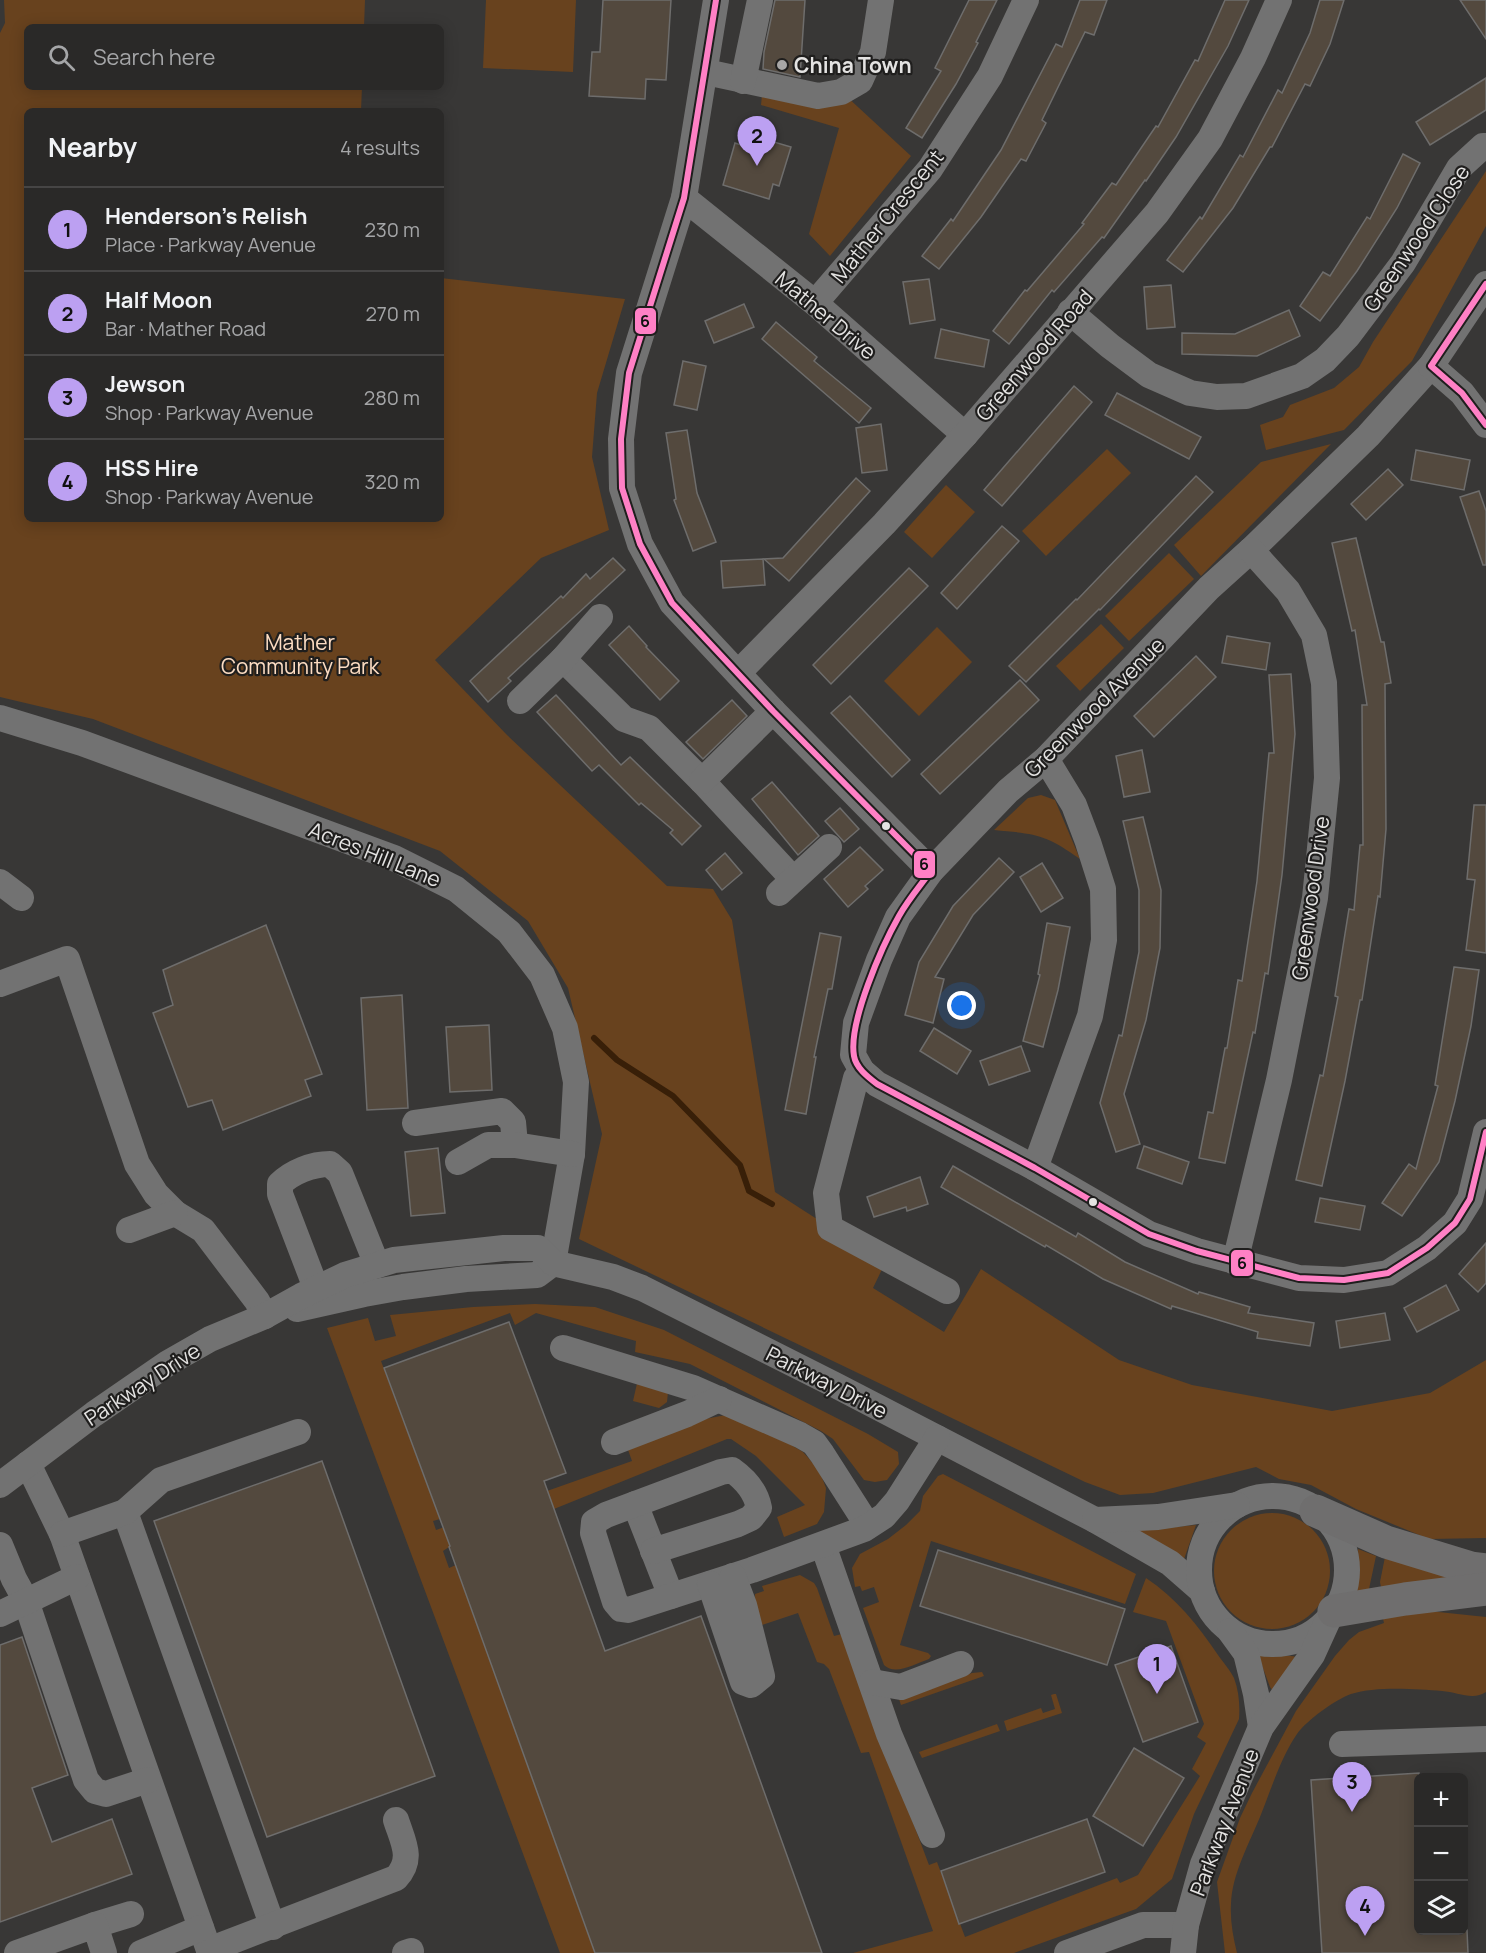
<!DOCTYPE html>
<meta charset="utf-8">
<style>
:root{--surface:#2a2928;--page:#323130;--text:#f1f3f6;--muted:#a5a6a8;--line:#464545;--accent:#bca0f2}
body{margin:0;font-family:Manrope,sans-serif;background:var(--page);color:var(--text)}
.controls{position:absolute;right:18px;bottom:18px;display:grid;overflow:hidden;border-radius:9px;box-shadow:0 3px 15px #0003}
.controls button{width:54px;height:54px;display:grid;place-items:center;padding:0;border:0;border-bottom:2px solid var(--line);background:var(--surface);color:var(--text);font:30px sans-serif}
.you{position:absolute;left:962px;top:1006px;width:21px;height:21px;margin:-15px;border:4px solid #fff;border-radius:50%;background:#1a73e8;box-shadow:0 0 0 9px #1a73e833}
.badge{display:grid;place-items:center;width:39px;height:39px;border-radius:50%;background:var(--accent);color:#111;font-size:20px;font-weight:700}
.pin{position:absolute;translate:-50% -50px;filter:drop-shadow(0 2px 3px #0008)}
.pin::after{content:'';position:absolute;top:32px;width:21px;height:18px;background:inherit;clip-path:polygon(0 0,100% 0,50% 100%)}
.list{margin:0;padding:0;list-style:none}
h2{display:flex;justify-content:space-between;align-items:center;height:78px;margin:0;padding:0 24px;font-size:26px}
h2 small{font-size:20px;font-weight:400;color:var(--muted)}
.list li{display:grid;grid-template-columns:39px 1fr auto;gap:18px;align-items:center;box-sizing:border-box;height:84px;padding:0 24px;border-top:2px solid var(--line)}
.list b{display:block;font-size:22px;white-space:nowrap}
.list p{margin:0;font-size:20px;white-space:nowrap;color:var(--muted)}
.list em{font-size:20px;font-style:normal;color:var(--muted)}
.icon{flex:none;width:33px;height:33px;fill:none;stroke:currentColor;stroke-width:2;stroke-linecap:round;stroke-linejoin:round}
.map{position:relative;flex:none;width:1486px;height:1953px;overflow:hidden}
.search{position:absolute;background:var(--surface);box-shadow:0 3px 15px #0003;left:24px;top:24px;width:420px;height:66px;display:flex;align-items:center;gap:15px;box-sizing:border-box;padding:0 21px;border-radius:9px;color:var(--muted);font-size:22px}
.panel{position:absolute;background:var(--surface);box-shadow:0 3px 15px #0003;left:24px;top:108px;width:420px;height:414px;border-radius:9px}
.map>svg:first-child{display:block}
</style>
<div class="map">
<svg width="1486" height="1953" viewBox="0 0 1486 1953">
<rect width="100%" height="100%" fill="#383736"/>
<g fill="#68421e">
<path d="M4,0H365L364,27H27V87H362L361,111H27V519H441V278L625,299L597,393L592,457L609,530L541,558L435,660L507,735L667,886L713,889L732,920L775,1192L885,1263L873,1288L944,1332L981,1269L1119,1360L1192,1385L1332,1411L1430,1393L1486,1360V1538L1429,1539L1356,1509L1311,1485L1279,1479L1256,1467L1153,1493L1120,1495L1085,1482L579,1239L602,1134L568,988L528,921L440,851L93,719L0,697V33L5,23Z"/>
<path d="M486,0H576L573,72L483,68Z"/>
<path d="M762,95H845L911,156L830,256L809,234L839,128L761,105Z"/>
<path d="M1486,171V226L1412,361L1344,430L1266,450L1260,425L1283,417L1290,405L1334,388L1359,367L1373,342Z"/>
<path d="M1331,444L1201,576L1174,545L1261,462Z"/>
<path d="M1107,449L1131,473L1046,556L1022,531Z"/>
<path d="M946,485L975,512L932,558L904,532Z"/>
<path d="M1169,553L1194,579L1129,641L1105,616Z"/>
<path d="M1101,624L1124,648L1080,691L1056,666Z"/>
<path d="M937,627L972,662L919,716L884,681Z"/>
<path d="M1041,795L1055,800L1080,859C1045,834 1037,834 994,830L1028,798Z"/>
<path d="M535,1304L595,1307L664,1330L868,1434L898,1452L899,1464L887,1480L875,1482L864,1480L833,1439L821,1431L690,1364L635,1352L636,1341L536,1313L515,1325L510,1313L381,1361L440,1519L433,1521L436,1530L632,1461L627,1447L705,1419L731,1414L745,1417L803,1452L819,1470L826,1488L824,1512L817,1524L784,1537L777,1517L805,1505L756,1456L731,1439H727L554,1509L449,1547L443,1551L449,1568L456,1565L595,1953H560L327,1328L368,1318L375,1341L396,1336L390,1315L473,1307Z"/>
<path d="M638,1379L668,1392L667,1402L659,1408L633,1401Z"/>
<path d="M943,1474L1136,1574L1125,1604L931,1541L900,1645L928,1653L931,1656L929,1659C915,1664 895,1676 884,1665L863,1608L879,1602L874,1587L862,1591L860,1586L855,1587L852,1568L860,1554L888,1539L906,1525L920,1511L923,1496L938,1476Z"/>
<circle cx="1272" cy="1571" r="58"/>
<path d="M1196,1525L1183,1562L1128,1529H1155Z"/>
<path d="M1358,1549L1376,1556L1369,1589L1356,1593L1359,1579Z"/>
<path d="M1385,1557L1470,1577L1381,1587L1380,1582Z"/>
<path d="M800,1575L814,1583L817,1588L834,1636L842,1634L929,1865L937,1862L965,1937L1117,1878L1120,1883L1138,1875L1200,1776L1192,1769L1206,1743L1197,1737L1204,1724L1166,1621L1133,1612L1146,1578C1176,1598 1198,1625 1218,1655C1223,1662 1230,1670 1234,1678C1239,1691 1240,1706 1239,1719L1194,1814L1172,1879L1136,1909L1014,1953H853L933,1931L869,1752L861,1753L829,1669L824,1664L817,1662L798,1613L756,1627L755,1594L764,1591L762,1586Z"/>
<path d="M1410,1609L1486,1617V1692C1473,1701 1457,1692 1442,1691C1416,1689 1376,1686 1351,1694C1335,1700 1307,1720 1297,1734C1280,1759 1271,1790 1260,1817C1249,1844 1232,1874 1231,1904C1230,1920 1233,1937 1237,1953H1225L1217,1882L1240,1818L1252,1793L1296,1711L1335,1656L1349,1640L1359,1632L1384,1623L1381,1610Z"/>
<path d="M1258,1655C1271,1658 1284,1654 1296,1657L1275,1694L1270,1687Z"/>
<path d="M982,1672L984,1676L901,1705L899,1699L972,1673Z"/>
<path d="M1054,1694H1056L1062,1713L1007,1731L1004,1721L1041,1708L1043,1713L1055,1709L1051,1695Z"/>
<path d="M997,1724L1000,1731L922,1758L919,1752Z"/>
</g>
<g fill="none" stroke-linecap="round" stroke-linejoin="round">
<path stroke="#381f08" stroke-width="6" d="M594,1038L617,1060L673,1096L740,1165L749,1191L772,1204"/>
</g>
<g fill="#53493e" stroke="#6e6d6c" stroke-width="1.5">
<path d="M603,0H671L666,80L646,79L645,99L589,96L592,52H600Z"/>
<path d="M775,0H805L800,77L763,69L764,52Z"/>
<path d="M969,0H997L976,42L978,43L956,84L922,138L906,128L941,71L935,68Z"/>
<path d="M1080,0H1107L1094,35L1085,32L1042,120L1046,123L1026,161L1021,159L981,217L939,269L922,256L951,219L953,221L1001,150L1056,44L1062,47Z"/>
<path d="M1225,0H1249L1228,46L1176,137L1146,181L1145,180L1104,238L1102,237L1054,292L1052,290L1009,344L993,331L1025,290L1027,291L1084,224L1082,223L1112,183L1116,185L1156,126L1158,127L1195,60L1198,61Z"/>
<path d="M1320,0H1344L1330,44L1310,86L1305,84L1272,147H1270L1233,208L1183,272L1167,260L1200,217L1202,219L1240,155L1243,157L1278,90L1282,93L1310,33Z"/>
<path d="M1460,0H1486V39Z"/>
<path d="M1486,78V110L1430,145L1416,122Z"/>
<path d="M747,134L791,147L779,186L773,184L769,199L723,185L735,143L744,146Z"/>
<path d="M1403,154L1420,163L1397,208L1357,271L1320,321L1300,306L1323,272L1330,276L1367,217L1370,219Z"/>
<path d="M929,279L935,320L910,324L903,282Z"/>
<path d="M1171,285L1175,327L1147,329L1144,287Z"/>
<path d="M744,304L754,327L714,343L705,321Z"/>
<path d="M1289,310L1300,336L1257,356L1182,354V333L1235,334Z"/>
<path d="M776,322L817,357L814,361L871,408L859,423L762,339Z"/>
<path d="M941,329L989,340L984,367L935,358Z"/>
<path d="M683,361L706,366L697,410L674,405Z"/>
<path d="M1074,386L1092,402L1002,506L984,490Z"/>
<path d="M1117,393L1201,437L1189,459L1105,415Z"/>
<path d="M881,424L887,470L862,473L856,428Z"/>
<path d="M687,430L697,493L716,542L693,551L674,500L676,499L666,433Z"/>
<path d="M1416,450L1470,460L1464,490L1411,480Z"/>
<path d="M1388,469L1403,485L1366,520L1351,504Z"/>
<path d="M1196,476L1213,492L1100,610L1099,609L1026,682L1009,666L1076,599L1077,600Z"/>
<path d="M856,478L870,491L789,581L764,559L783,558Z"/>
<path d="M1479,491L1486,511V565H1483L1460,497Z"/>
<path d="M1002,526L1019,541L957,609L941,593Z"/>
<path d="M1356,538L1381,642H1384L1391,683L1385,684L1386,829L1380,897L1378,896L1362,1000H1360L1345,1081L1322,1186L1296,1180L1320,1075L1323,1076L1338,997L1335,996L1349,909L1354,910L1360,845H1363L1362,705H1367L1355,630L1352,631L1332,543Z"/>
<path d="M613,558L625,570L508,678L511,681L488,702L470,681L561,596L563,598L586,574L590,579Z"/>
<path d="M763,559L765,585L723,588L721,561Z"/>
<path d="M909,568L928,586L831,684L813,665Z"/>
<path d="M629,626L647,646L646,647L679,681L660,700L609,645Z"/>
<path d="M1227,636L1270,643L1266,670L1222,663Z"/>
<path d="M1196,656L1216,677L1154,737L1134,716Z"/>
<path d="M1291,674L1295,734L1282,875L1268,974L1265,973L1255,1033L1253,1032L1225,1163L1199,1158L1208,1112L1213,1113L1225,1048H1227L1238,980L1242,981L1257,881L1269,753H1274L1269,675Z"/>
<path d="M1020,680L1039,700L940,794L921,774Z"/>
<path d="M556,695L621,765L630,757L701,826L682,845L670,833L673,830L641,803L639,805L599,765L592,771L537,712Z"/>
<path d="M850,696L910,760L892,777L831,713Z"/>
<path d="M732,700L747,716L703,759L686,742Z"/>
<path d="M1142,750L1150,792L1124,797L1116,756Z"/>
<path d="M772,782L819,836L798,855L752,799Z"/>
<path d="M1474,805H1486V953L1466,950L1475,880L1467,879Z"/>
<path d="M840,808L859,829L844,842L825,821Z"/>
<path d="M1143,817L1161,890L1160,948L1146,1020L1124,1094L1140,1144L1116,1152L1100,1103L1119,1035L1122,1036L1139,952V890L1123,821Z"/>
<path d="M860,847L883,870L865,886L868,889L848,907L824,879Z"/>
<path d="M725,853L742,873L722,890L706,870Z"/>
<path d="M999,858L1014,872L973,915L935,977L944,979L933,1023L905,1015L919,962L953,906Z"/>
<path d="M1042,863L1063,898L1041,912L1020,877Z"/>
<path d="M1047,923L1070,927L1058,990L1043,1047L1023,1041L1040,975L1038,974Z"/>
<path d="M266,925L322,1074L305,1080L311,1096L223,1130L212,1100L188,1107L153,1013L173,1005L163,970Z"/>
<path d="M820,933L841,937L832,989H828L814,1057H816L806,1114L785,1110Z"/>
<path d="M1454,967L1479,970L1471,1026L1455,1101L1439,1162L1402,1216L1382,1203L1409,1164L1416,1169L1438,1086L1435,1085Z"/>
<path d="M402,995L408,1108L367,1110L361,998Z"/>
<path d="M489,1025L492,1090L450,1092L446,1027Z"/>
<path d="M934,1028L971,1051L957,1074L920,1051Z"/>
<path d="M1021,1046L1030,1071L989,1085L980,1061Z"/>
<path d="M1144,1146L1189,1162L1182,1184L1137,1168Z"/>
<path d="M438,1148L445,1213L411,1216L405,1152Z"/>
<path d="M953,1166L1076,1237L1078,1233L1125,1262L1198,1294L1199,1292L1250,1307L1248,1313L1314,1323L1310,1346L1257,1338L1258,1332L1172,1306L1171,1309L1103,1279L1046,1245L1045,1247L941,1187Z"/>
<path d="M920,1177L928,1204L907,1211L906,1207L874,1217L867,1197Z"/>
<path d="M1320,1198L1365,1206L1360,1230L1315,1222Z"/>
<path d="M1486,1243V1283L1478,1292L1459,1274Z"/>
<path d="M1446,1285L1459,1310L1417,1332L1404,1308Z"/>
<path d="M1385,1313L1390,1340L1340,1348L1336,1321Z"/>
<path d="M509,1322L566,1473L544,1481L605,1651L701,1616L822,1953H595L449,1547L450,1546L384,1368Z"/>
<path d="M322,1461L435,1776L267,1837L154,1521Z"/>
<path d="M938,1550L1125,1609L1107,1665L920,1606Z"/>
<path d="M22,1637L68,1775L32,1788L52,1842L112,1819L132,1874L0,1922V1645Z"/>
<path d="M1171,1646L1198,1722L1143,1742L1115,1665Z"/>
<path d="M1134,1748L1184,1778L1143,1846L1093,1816Z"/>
<path d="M1419,1773V1930H1467L1468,1953H1322L1311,1780Z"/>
<path d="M1087,1819L1105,1872L959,1924L941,1871Z"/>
</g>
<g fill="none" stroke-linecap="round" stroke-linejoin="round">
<g stroke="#727272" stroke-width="26">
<path d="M716,0L684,198L629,373L621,439L622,488L640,544L672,603L773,711L931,871"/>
<path d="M706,72L818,96L841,92L860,81L873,52L881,0"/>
<path d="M743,81L760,0"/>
<path d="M684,198L815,303L965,435"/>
<path d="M1486,284L1431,366L1368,436L1251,550L1209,588L1046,759L1008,791L931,871L898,917L879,960L856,1023L853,1055L862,1071L877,1084L1035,1168L1149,1234L1197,1251L1299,1278L1344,1280L1388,1273L1427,1248L1455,1223L1470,1199L1486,1132"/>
<path d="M815,303L930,169L990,76L1026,0"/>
<path d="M1070,312L1110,346L1149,375L1190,393L1217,397L1246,396L1302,376L1325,360L1348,336L1403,263L1459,168L1483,146H1486"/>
<path d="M1431,366L1462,393L1486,425"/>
<path d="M563,659L624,719L649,728L702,781L793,879"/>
<path d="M738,673L884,524L965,435L1157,213L1210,139L1253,58L1279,0"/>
<path d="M520,701L563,659L600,617"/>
<path d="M0,718L82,743L394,858L456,889L509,932L542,975L565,1028L576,1082L572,1154L553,1263"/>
<path d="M702,781L773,711"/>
<path d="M0,882L21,898"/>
<path d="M779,893L829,847"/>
<path d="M0,984L67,959L137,1164L156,1194L175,1213L203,1230L257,1301L265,1316"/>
<path d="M862,1071L856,1078L826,1193L830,1228L947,1291"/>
<path d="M415,1123L502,1111L513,1122L515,1145"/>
<path d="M458,1162L488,1145H515L572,1154"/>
<path d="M1035,1168L1090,1016L1104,940L1103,889L1088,842L1074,805L1046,759"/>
<path d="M129,1230L175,1213"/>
<path d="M1235,1262L1279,1080L1315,898L1327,778L1324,683L1314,635L1288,591L1251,550"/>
<path d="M316,1288L280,1194V1184C292,1172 312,1164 330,1164L340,1173L377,1265"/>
<path d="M297,1309L364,1294L403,1287L466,1279L537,1275L553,1263"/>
<path d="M563,1348L693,1388L800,1435L814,1443L822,1454L868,1526"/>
<path d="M614,1442L687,1414L719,1399"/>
<path d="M28,1464L62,1534L210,1953"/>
<path d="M0,1485L94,1414L168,1363L210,1339L265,1316L301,1296L345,1275L394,1260L504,1248H538L553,1263L613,1277L642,1288L835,1385L1095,1520L1170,1563L1202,1591"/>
<circle cx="1273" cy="1570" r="74"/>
<path d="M635,1504L671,1596"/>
<path d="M125,1512L273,1927"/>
<path d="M1095,1520L1158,1517L1237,1505"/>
<path d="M62,1534L125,1512L161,1480L298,1432"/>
<path d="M0,1545L14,1579L26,1601L86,1780L95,1791L106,1794L148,1780"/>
<path d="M823,1545L889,1734L932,1835"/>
<path d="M653,1551L738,1524L751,1518L759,1508C756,1492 746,1480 732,1470L721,1472L606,1515L594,1522L593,1533L615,1602L621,1609L628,1610L752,1570L864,1529L884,1516L897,1501L937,1438"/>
<path d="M710,1584L743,1682L751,1685L762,1676L744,1605L733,1576"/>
<path d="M0,1614L77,1577"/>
<path d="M1230,1631L1246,1653L1256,1694L1261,1727"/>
<path d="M872,1682L901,1687L961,1664"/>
<path d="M1342,1744L1486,1739"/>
<path d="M95,1925L131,1914"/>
<path d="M209,1950L396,1878C414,1859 403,1842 396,1820"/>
<path d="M17,1953L95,1925L104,1953"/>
<path d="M141,1953L201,1928"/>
<path d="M405,1953L411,1951"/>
<path d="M1067,1953L1143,1925H1186"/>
<path d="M1183,1953L1186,1925L1203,1864L1261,1727L1312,1655L1327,1622"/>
</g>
<g stroke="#6f6e6e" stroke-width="33">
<path d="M1316,1511L1386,1542L1471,1568L1486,1570"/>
<path d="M1334,1611L1405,1599L1486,1589"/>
</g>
<defs>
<g id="bus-1">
<path d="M716,0L684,198L629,373L621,439L622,488L640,544L672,603L773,711L931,871C920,886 908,900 899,916C882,946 848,1023 854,1056C856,1068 868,1077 877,1084L1035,1168L1149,1234L1197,1251L1299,1278L1344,1280L1388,1273L1427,1248L1455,1223L1470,1199L1486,1132"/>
<path d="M1486,284L1431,366L1462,393L1486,425"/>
</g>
</defs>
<use href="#bus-1" stroke="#1f1e1d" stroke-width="10"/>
<use href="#bus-1" stroke="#ff80c5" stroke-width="6"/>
</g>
<circle fill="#a8a7a6" stroke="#1f1e1d" stroke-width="2" cx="782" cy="65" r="6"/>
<g fill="#e4e3e2" stroke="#1f1e1d" stroke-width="2">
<circle cx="886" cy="826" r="5"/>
<circle cx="1093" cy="1202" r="5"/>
</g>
<g text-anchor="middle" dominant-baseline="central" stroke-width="4.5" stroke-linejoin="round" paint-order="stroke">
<g font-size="21" font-weight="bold" fill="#e4e3e2" stroke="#1f1e1d" text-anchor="start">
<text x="794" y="65">China Town</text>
</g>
<g font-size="21" fill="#e4e3e2" stroke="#1f1e1d">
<text transform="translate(887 216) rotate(-51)">Mather Crescent</text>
<text transform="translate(1416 238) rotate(-56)">Greenwood Close</text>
<text transform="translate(826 315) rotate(40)">Mather Drive</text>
<text transform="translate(1034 355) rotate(-49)">Greenwood Road</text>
<text transform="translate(1094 707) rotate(-45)">Greenwood Avenue</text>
<text transform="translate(375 854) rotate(22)">Acres Hill Lane</text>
<text transform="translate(1310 898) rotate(-82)">Greenwood Drive</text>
<text transform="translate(827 1382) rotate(27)">Parkway Drive</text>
<text transform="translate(142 1384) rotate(-33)">Parkway Drive</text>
<text transform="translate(1224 1822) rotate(-69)">Parkway Avenue</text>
</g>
<g font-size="21" fill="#fcdcc2" stroke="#1f1e1d">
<text x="300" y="642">Mather<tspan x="300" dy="24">Community Park</tspan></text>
</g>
</g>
<g stroke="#1f1e1d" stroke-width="2">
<rect x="634" y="307" width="23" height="28" rx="6" fill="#ff80c5"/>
<rect x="913" y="850" width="23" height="29" rx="6" fill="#ff80c5"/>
<rect x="1230" y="1249" width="24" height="28" rx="6" fill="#ff80c5"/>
</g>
<g font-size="16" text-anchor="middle" font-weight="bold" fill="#111">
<text x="645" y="327">6</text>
<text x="924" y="870">6</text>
<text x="1242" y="1269">6</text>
</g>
</svg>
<div class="controls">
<button>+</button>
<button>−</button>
<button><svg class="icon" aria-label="layers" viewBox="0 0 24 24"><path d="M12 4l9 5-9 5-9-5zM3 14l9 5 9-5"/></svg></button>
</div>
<div class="you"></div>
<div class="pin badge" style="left:1157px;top:1694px">1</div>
<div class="pin badge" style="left:757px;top:166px">2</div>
<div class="pin badge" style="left:1352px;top:1812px">3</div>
<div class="pin badge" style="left:1365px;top:1936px">4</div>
<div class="search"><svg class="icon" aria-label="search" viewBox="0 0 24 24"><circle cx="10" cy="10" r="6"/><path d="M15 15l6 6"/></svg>Search here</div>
<section class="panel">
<h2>Nearby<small>4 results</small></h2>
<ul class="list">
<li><span class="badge">1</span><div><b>Henderson's Relish</b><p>Place · Parkway Avenue</p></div><em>230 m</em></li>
<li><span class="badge">2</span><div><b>Half Moon</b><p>Bar · Mather Road</p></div><em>270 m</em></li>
<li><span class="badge">3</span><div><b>Jewson</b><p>Shop · Parkway Avenue</p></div><em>280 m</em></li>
<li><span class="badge">4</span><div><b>HSS Hire</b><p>Shop · Parkway Avenue</p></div><em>320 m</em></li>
</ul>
</section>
</div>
